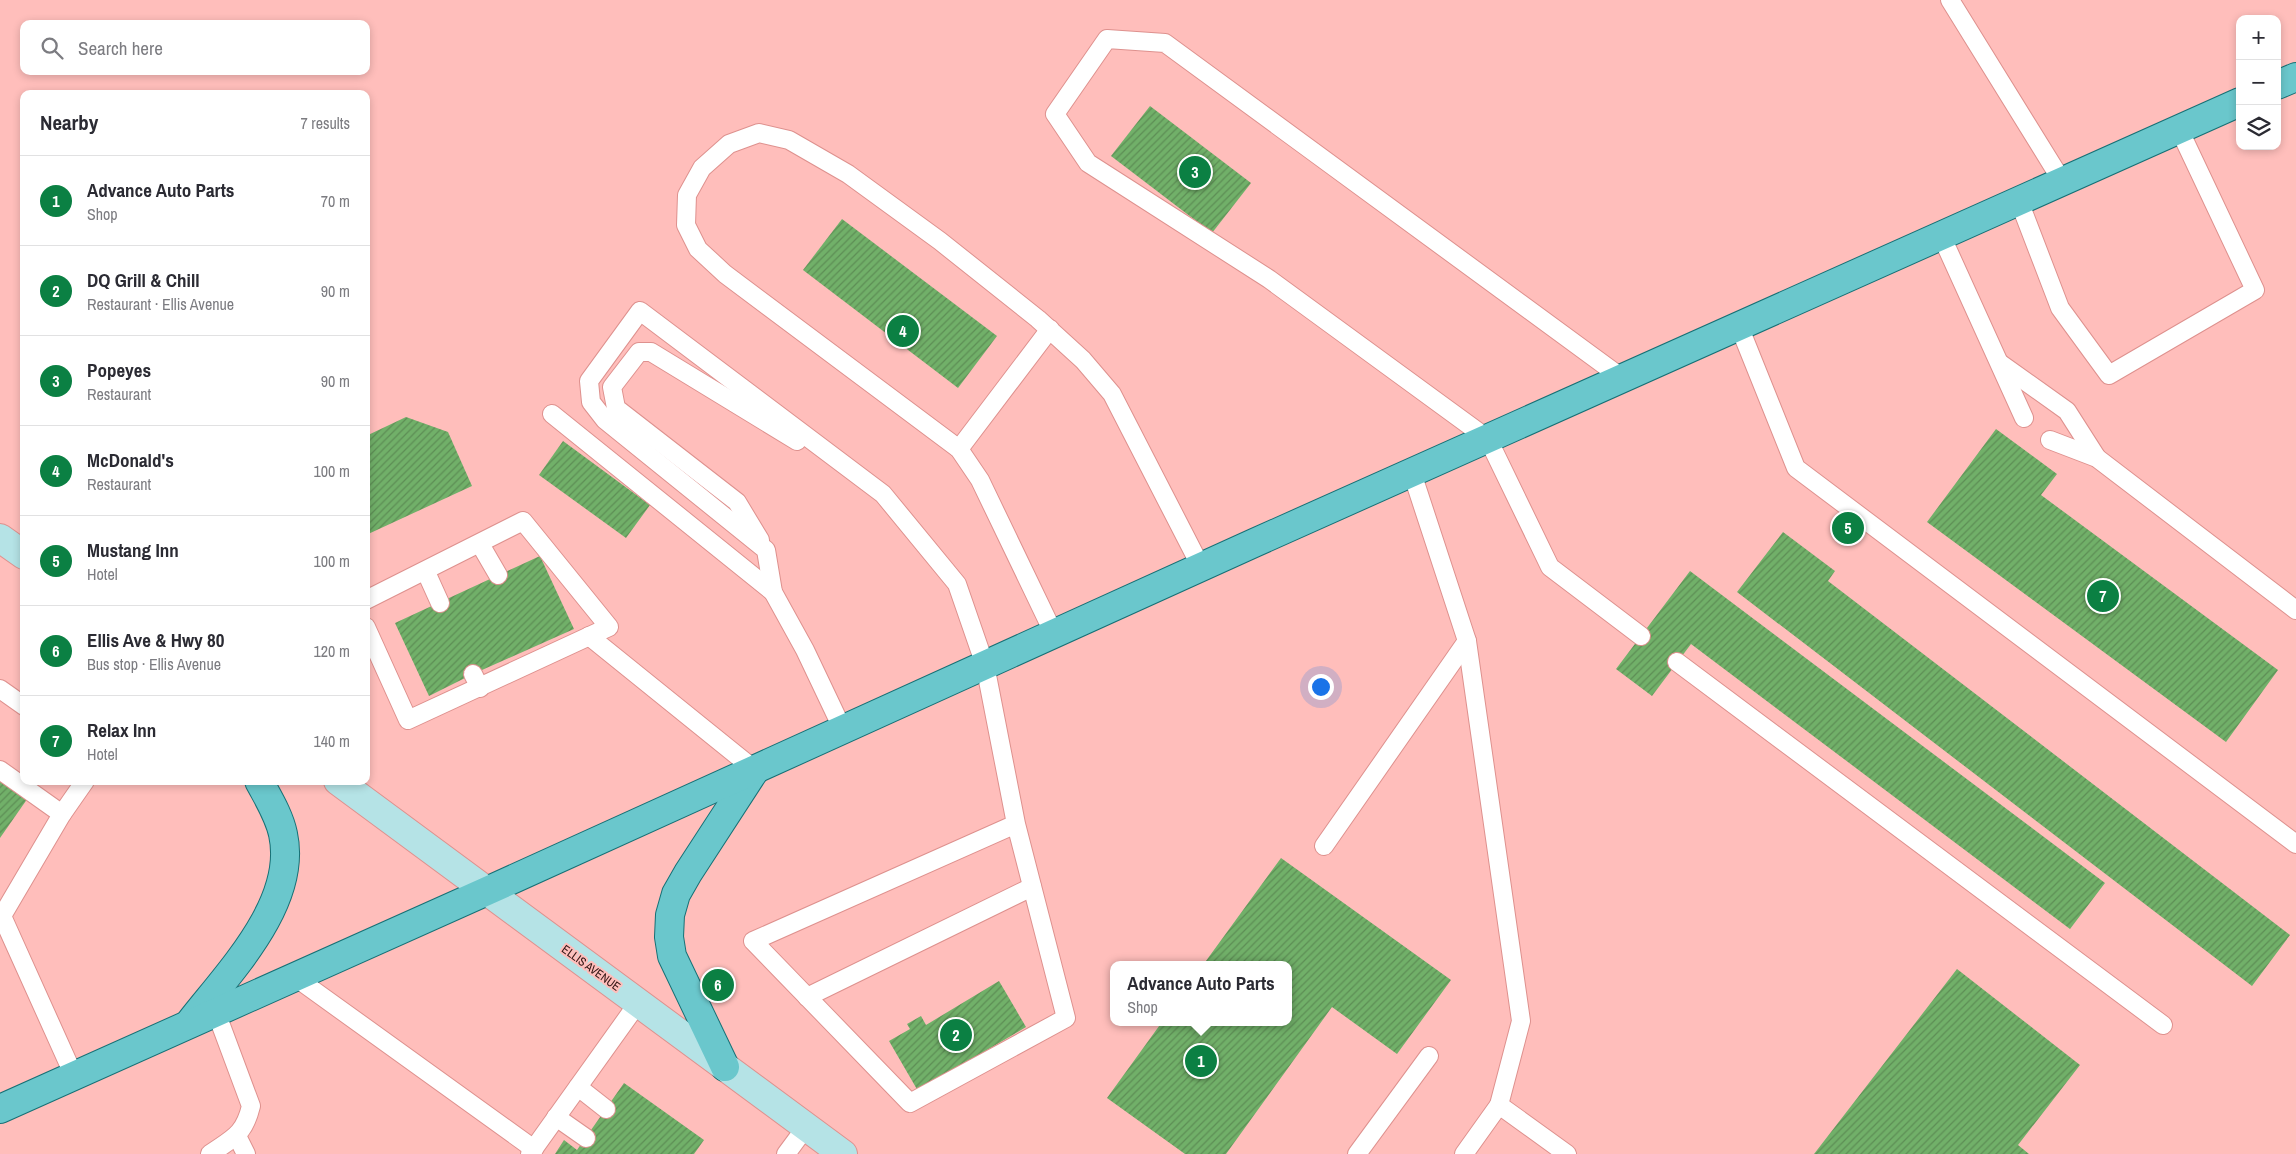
<!DOCTYPE html>
<meta charset="utf-8">
<style>
:root{--surface:#fff;--page:#f2f2f3;--text:#2b2b33;--muted:#7c7c81;--line:#e1e1e2;--accent:#0b8043}
body{margin:0;font-family:"Archivo Narrow",sans-serif;background:var(--page);color:var(--text)}
.controls{position:absolute;right:15px;top:15px;display:grid;overflow:hidden;border-radius:10px;box-shadow:0 2px 8px #0003}
.controls button{width:45px;height:45px;display:grid;place-items:center;padding:0;border:0;border-bottom:1px solid var(--line);background:var(--surface);color:var(--text);font:25px sans-serif}
.you{position:absolute;left:1320px;top:686px;width:18px;height:18px;margin:-12px;border:4px solid #fff;border-radius:50%;background:#1a73e8;box-shadow:0 0 0 8px #1a73e833}
.badge{display:grid;place-items:center;width:32px;height:32px;border-radius:50%;background:var(--accent);color:#fff;font-size:16px;font-weight:700}
.pin{position:absolute;translate:-50% -50%;border:2px solid #fff;box-shadow:0 1px 5px #0006}
.popup{position:absolute;left:1110px;top:961px;width:182px;height:65px;box-sizing:border-box;display:grid;place-content:center;border-radius:10px;background:var(--surface);filter:drop-shadow(0 1px 4px #0005);font-size:16px;white-space:nowrap;color:var(--muted)}
.popup b{font-size:19px;color:var(--text)}
.popup::after{content:'';position:absolute;left:50%;top:100%;margin-left:-10px;border:10px solid transparent;border-top-color:var(--surface)}
.list{margin:0;padding:0;list-style:none}
h2{display:flex;justify-content:space-between;align-items:center;height:65px;margin:0;padding:0 20px;font-size:21px}
h2 small{font-size:16px;font-weight:400;color:var(--muted)}
.list li{display:grid;grid-template-columns:32px 1fr auto;gap:15px;align-items:center;box-sizing:border-box;height:90px;padding:0 20px;border-top:1px solid var(--line)}
.list b{display:block;font-size:19px;white-space:nowrap}
.list p{margin:0;font-size:16px;white-space:nowrap;color:var(--muted)}
.list em{font-size:16px;font-style:normal;color:var(--muted)}
.icon{flex:none;width:28px;height:28px;fill:none;stroke:currentColor;stroke-width:2;stroke-linecap:round;stroke-linejoin:round}
.map{position:relative;flex:none;width:2296px;height:1154px;overflow:hidden}
.search{position:absolute;background:var(--surface);box-shadow:0 2px 8px #0003;left:20px;top:20px;width:350px;height:55px;display:flex;align-items:center;gap:12px;box-sizing:border-box;padding:0 18px;border-radius:10px;color:var(--muted);font-size:19px}
.panel{position:absolute;background:var(--surface);box-shadow:0 2px 8px #0003;left:20px;top:90px;width:350px;height:695px;border-radius:10px}
.map>svg:first-child{display:block}
</style>
<div class="map">
<svg width="2296" height="1154" viewBox="0 0 2296 1154">
<defs>
<pattern id="building-hatch" width="6" height="6" patternUnits="userSpaceOnUse" patternTransform="scale(1.25)"><rect width="6" height="6" fill="#71b069"/><path d="M-1 1l2-2M0 6l6-6M5 7l2-2" fill="none" stroke="#5d8e55"/></pattern>
</defs>
<rect width="100%" height="100%" fill="#ffbebb"/>
<g fill="url(#building-hatch)">
<path d="M1150,106L1251,183L1212,233L1111,156Z"/>
<path d="M842,219L997,336L958,388L803,270Z"/>
<path d="M406,417L448,432L472,486L366,535V436Z"/>
<path d="M1996,429L2057,474L2041,495L2278,670L2226,742L1927,522Z"/>
<path d="M563,441L650,505L626,538L539,475Z"/>
<path d="M1783,532L1835,571L1828,581L2290,935L2252,986L1737,592Z"/>
<path d="M540,556L574,629L473,674L429,696L395,623Z"/>
<path d="M1690,571L2105,883L2070,929L1691,644L1652,696L1616,669Z"/>
<path d="M0,774L30,795L0,838Z"/>
<path d="M1281,858L1451,980L1397,1054L1332,1007L1226,1154H1185L1107,1098L1162,1022H1288V965H1203Z"/>
<path d="M1957,969L2080,1065L2018,1145L2029,1154H1814Z"/>
<path d="M999,981L1026,1027L918,1091L889,1041L910,1029L907,1024L921,1016L926,1025Z"/>
<path d="M624,1083L704,1140L694,1154H555L564,1140L577,1150Z"/>
</g>
<g fill="none" stroke-linecap="round" stroke-linejoin="round">
<defs>
<g id="lane">
<path d="M1950,0L2062,181"/>
<path d="M2019,201L2060,308L2109,375L2255,290L2179,129"/>
<path d="M1941,235L2024,418"/>
<path d="M1739,326L1796,468L2296,844"/>
<path d="M2001,364L2067,411L2097,458"/>
<path d="M1622,378L1165,43L1107,39L1055,114L1088,163L1269,279L1488,439L1550,567L1641,636"/>
<path d="M552,414L773,592"/>
<path d="M2050,440L2097,458L2296,610"/>
<path d="M959,449L1050,329"/>
<path d="M1412,473L1467,641L1521,1021L1499,1105"/>
<path d="M760,540L737,502L616,408L612,387L639,352H651L797,441"/>
<path d="M480,544L498,575"/>
<path d="M426,572L440,603"/>
<path d="M366,600L523,521L609,627L408,720L366,627"/>
<path d="M1054,634L980,480L959,449L725,274L698,249L686,225L687,195L702,168L729,144L759,133L789,140L848,174L940,241L1038,319L1083,360L1112,394L1201,567"/>
<path d="M589,636L755,770"/>
<path d="M1677,662L2163,1025"/>
<path d="M473,674L480,688"/>
<path d="M0,689L24,706"/>
<path d="M843,730L805,650L773,592L766,550L605,420L591,402L589,381L640,311L883,494L957,584L985,665L1016,824L753,941L910,1103L1066,1018L1016,824"/>
<path d="M0,770L62,814"/>
<path d="M1324,846L1467,641"/>
<path d="M295,977L534,1149"/>
<path d="M807,997L1032,887"/>
<path d="M74,1076L2,916L62,814L85,781"/>
<path d="M578,1087L606,1109"/>
<path d="M556,1117L586,1138"/>
<path d="M237,1136L246,1154"/>
<path d="M210,1154C233,1138 244,1135 251,1106L216,1012"/>
<path d="M530,1154L638,1003"/>
<path d="M786,1154L806,1127"/>
<path d="M1357,1154L1429,1056"/>
<path d="M1464,1154L1499,1105L1567,1154"/>
</g>
<g id="secondary">
<path d="M0,538L24,555"/>
<path d="M338,781L843,1154"/>
</g>
<g id="primary">
<path d="M2277,85L2296,77"/>
<path d="M191,1021C230,971 298,902 283,834C279,815 268,798 259,781"/>
<path d="M725,1067L672,956L669,937L670,915L676,894L688,873L755,770"/>
<path d="M0,1109L487,891L1254,543L2240,102"/>
</g>
</defs>
<use href="#lane" stroke="#de918e" stroke-width="20"/>
<use href="#secondary" stroke="#de918e" stroke-width="30"/>
<use href="#primary" stroke="#167075" stroke-width="30"/>
<use href="#lane" stroke="#fff" stroke-width="18"/>
<use href="#secondary" stroke="#b5e3e6" stroke-width="28"/>
<use href="#primary" stroke="#6ac7cc" stroke-width="28"/>
</g>
<g text-anchor="middle" dominant-baseline="central" stroke-width="4" stroke-linejoin="round" paint-order="stroke">
<g font-size="12" fill="#311413" stroke="#ffbebb">
<text transform="translate(591 968) rotate(36)">ELLIS AVENUE</text>
</g>
</g>
</svg>
<div class="controls">
<button>+</button>
<button>−</button>
<button><svg class="icon" aria-label="layers" viewBox="0 0 24 24"><path d="M12 4l9 5-9 5-9-5zM3 14l9 5 9-5"/></svg></button>
</div>
<div class="you"></div>
<div class="pin badge" style="left:1201px;top:1061px">1</div>
<div class="popup"><b>Advance Auto Parts</b>Shop</div>
<div class="pin badge" style="left:956px;top:1035px">2</div>
<div class="pin badge" style="left:1195px;top:172px">3</div>
<div class="pin badge" style="left:903px;top:331px">4</div>
<div class="pin badge" style="left:1848px;top:528px">5</div>
<div class="pin badge" style="left:718px;top:985px">6</div>
<div class="pin badge" style="left:2103px;top:596px">7</div>
<div class="search"><svg class="icon" aria-label="search" viewBox="0 0 24 24"><circle cx="10" cy="10" r="6"/><path d="M15 15l6 6"/></svg>Search here</div>
<section class="panel">
<h2>Nearby<small>7 results</small></h2>
<ul class="list">
<li><span class="badge">1</span><div><b>Advance Auto Parts</b><p>Shop</p></div><em>70 m</em></li>
<li><span class="badge">2</span><div><b>DQ Grill &amp; Chill</b><p>Restaurant · Ellis Avenue</p></div><em>90 m</em></li>
<li><span class="badge">3</span><div><b>Popeyes</b><p>Restaurant</p></div><em>90 m</em></li>
<li><span class="badge">4</span><div><b>McDonald's</b><p>Restaurant</p></div><em>100 m</em></li>
<li><span class="badge">5</span><div><b>Mustang Inn</b><p>Hotel</p></div><em>100 m</em></li>
<li><span class="badge">6</span><div><b>Ellis Ave &amp; Hwy 80</b><p>Bus stop · Ellis Avenue</p></div><em>120 m</em></li>
<li><span class="badge">7</span><div><b>Relax Inn</b><p>Hotel</p></div><em>140 m</em></li>
</ul>
</section>
</div>
